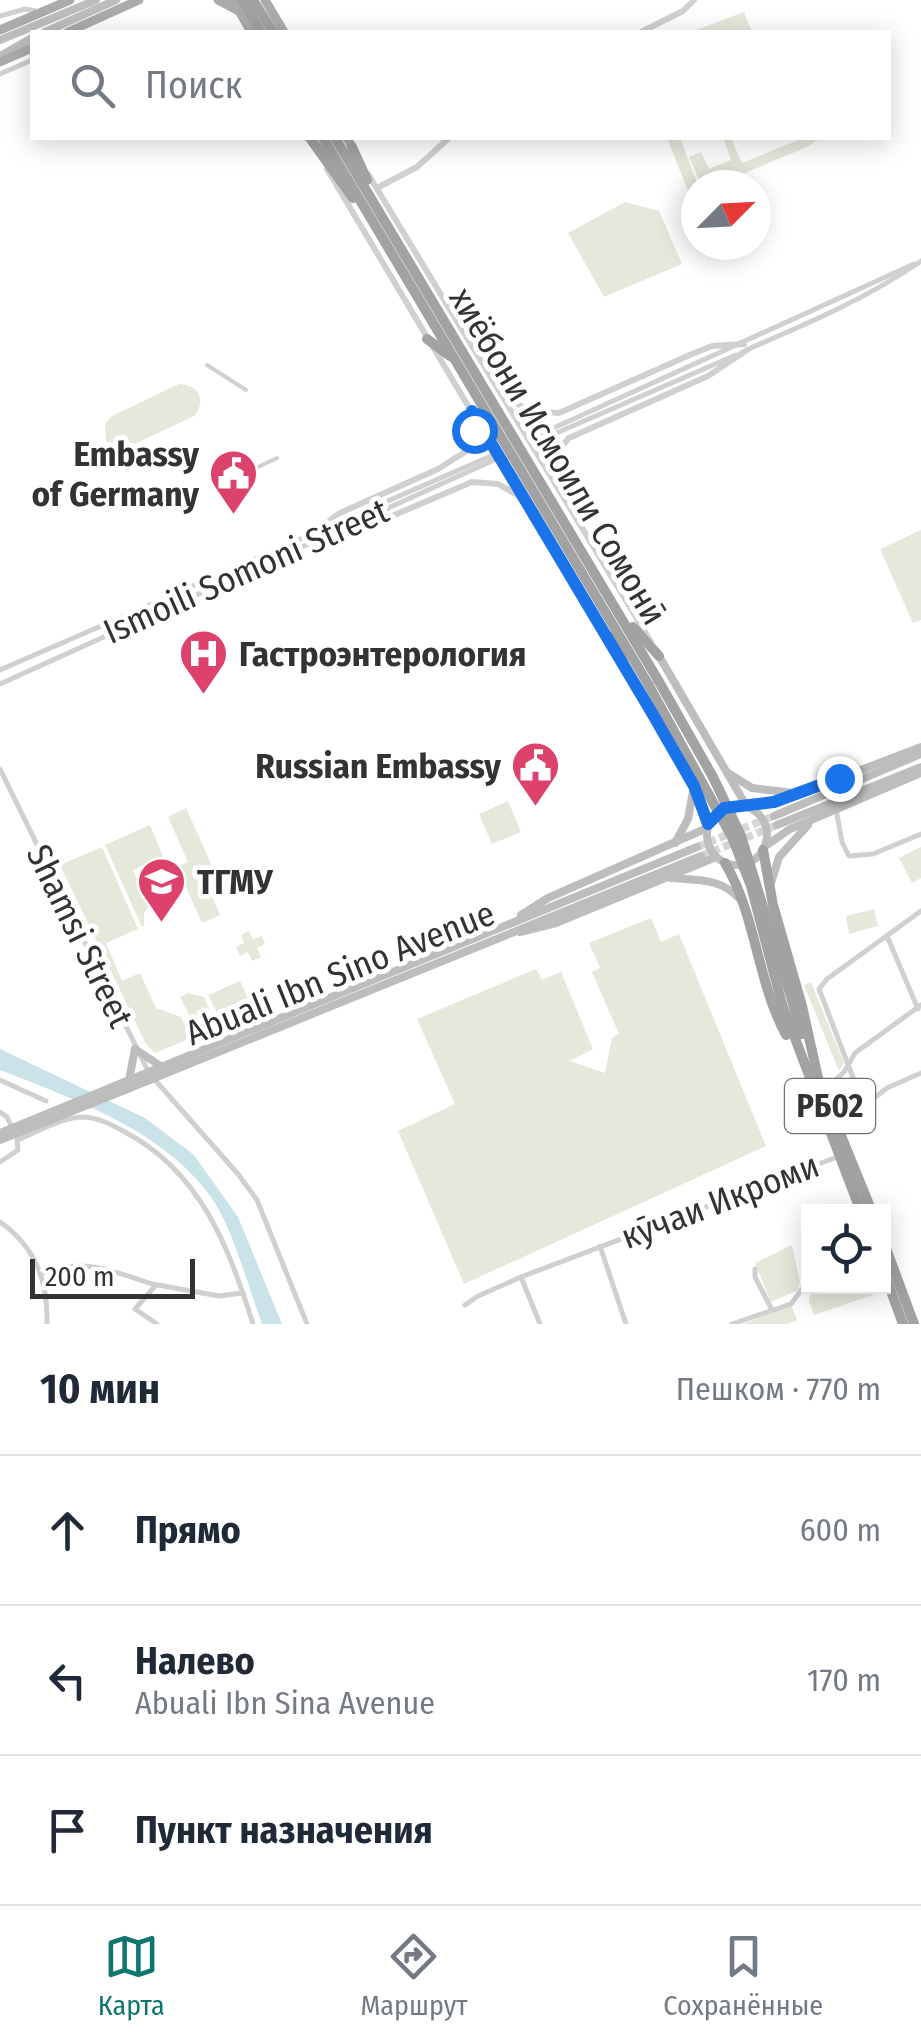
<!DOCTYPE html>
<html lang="ru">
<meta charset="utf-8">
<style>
:root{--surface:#fff;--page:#f6f6f7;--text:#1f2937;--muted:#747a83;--line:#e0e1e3;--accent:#0f766e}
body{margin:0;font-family:"Fira Sans Condensed",sans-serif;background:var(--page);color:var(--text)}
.controls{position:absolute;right:30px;bottom:30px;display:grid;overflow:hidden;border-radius:0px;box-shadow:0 5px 25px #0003}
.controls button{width:90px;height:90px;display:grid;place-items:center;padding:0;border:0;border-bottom:2px solid var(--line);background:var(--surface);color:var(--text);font:50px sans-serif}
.compass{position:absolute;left:681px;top:170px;width:90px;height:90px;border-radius:50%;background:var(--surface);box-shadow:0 5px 25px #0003;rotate:66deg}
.scale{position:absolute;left:30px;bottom:25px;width:165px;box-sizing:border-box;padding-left:10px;border:5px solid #333;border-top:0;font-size:28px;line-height:35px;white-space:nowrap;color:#333;-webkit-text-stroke:8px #fff;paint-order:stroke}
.stop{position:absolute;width:30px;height:30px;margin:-22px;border:8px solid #1a73e8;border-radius:50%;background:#fff}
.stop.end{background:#1a73e8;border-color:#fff;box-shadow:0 2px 10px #0008}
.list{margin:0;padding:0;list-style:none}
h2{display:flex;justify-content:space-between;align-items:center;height:130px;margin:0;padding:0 40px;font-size:42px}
h2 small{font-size:32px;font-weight:400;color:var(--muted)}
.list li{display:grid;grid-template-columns:65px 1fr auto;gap:30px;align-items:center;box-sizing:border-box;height:150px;padding:0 40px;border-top:2px solid var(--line)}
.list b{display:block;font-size:38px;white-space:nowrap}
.list p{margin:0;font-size:32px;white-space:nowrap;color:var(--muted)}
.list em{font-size:32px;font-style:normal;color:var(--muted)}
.icon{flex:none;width:55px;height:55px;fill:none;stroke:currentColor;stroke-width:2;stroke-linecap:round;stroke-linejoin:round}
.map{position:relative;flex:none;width:921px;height:1324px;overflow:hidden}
.search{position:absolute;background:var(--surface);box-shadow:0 5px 25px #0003;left:30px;right:30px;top:30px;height:110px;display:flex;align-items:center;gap:25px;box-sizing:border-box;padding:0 35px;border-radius:0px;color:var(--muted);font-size:38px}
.sheet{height:580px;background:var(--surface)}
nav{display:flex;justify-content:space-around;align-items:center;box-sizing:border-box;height:140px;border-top:2px solid var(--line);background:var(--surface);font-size:28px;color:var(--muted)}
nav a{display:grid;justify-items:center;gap:5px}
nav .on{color:var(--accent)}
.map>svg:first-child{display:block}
</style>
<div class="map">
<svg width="921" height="1324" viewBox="0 0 921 1324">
<rect width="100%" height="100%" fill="#fff"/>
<g fill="#e5e9dc">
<path d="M744,12L752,32H691Z"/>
<path d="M667,138H680L698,185L696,193L690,196Z"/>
<path d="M723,138H731L742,163L803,138H821L807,147L716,185H701L689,157L701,152L709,169L731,160Z"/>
<path d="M625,202L659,211L682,264L604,297L568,233Z"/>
<path d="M179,384C199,384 207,401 194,416L126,448H115L106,441L105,424L112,416Z"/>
<path d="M921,530V620L913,623L880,549Z"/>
<path d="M508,801L521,832L492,844L479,814Z"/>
<path d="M186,808L222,888L211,894L220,915L202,923L177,867L188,862L168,817Z"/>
<path d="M150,825L163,856L133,870L149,906L144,913V926L142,927L105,845Z"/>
<path d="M102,847L138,929L106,943L122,981L140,973L156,1008L181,1017L191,1038L155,1053L146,1044L60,865Z"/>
<path d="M921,847V878L912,883L899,858Z"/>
<path d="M874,909L878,926L849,934L846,916Z"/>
<path d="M651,918L661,942L679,934L766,1146L464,1284L398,1131L455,1104L417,1019L536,969L542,980L561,972L593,1049L570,1061L605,1073L612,1038L619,1034L592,972L600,968L589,943Z"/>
<path d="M249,931L253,939L262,936L265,944L257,948L261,957L252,961L248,952L240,956L236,947L244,943L241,935Z"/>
<path d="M240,981L254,1011L222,1024L208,995Z"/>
<path d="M811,982L844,1063L839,1071L804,985Z"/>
<path d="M188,993L204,997L217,1027L199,1034L180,997Z"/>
<path d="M792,1245L800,1282L798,1290L771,1302L755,1263Z"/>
<path d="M811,1286L869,1287L873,1295L814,1315L809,1301Z"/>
<path d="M791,1305L797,1320L788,1324H743Z"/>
</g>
<path fill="#cae3e8" d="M0,1049L145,1118L194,1155L238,1217L282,1324H262C247,1284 232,1222 205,1189C155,1127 71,1098 0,1070Z"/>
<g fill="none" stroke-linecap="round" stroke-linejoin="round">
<g stroke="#d6d6d6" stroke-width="8" stroke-dasharray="8 4" stroke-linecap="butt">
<path d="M697,847L774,816"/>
<path d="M701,856L777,825"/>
</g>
<g stroke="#d0d0d0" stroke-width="4">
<path d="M207,365L246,390"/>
<path d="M252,470L277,458"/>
</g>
<g stroke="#d0d0d0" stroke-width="5">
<path d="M0,16L25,9L36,11"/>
<path d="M0,74L32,60"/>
<path d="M746,350C807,324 866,299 921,261"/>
<path d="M536,436L914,264"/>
<path d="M538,441L736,355"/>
<path d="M0,670L491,456"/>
<path d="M0,684L494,460"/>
<path d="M0,769L148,1071"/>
<path d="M836,809L842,842L849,856L873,854L921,834"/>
<path d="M921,911L827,979L819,989L864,1106L887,1088L921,1073"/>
<path d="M887,936L918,1009"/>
<path d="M0,1080L46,1101"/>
<path d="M155,1080L238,1174L257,1200L307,1324"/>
<path d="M824,1090L844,1072L855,1053L921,1005"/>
<path d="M0,1112L7,1117L13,1130"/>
<path d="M17,1140C37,1132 60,1118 82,1117C98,1117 112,1125 125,1132C201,1172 229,1248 253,1324"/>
<path d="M0,1162L18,1150L17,1140"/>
<path d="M0,1222C36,1247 48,1282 47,1324"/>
<path d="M600,1246L626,1324"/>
<path d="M755,1269V1277L771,1308"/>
<path d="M41,1274C85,1256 113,1272 156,1285L135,1309L157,1324"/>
<path d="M521,1277L540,1324"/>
<path d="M158,1285L219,1296L243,1293"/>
<path d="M465,1305L478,1296L521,1277L837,1157"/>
<path d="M732,1324L791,1304L808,1281"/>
</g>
<g stroke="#d0d0d0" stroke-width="6">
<path d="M641,32L683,11L694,0"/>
<path d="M327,169L617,656"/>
<path d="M368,174L651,642"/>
<path d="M377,188L417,167L449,138"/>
<path d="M508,398L529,411L559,413L692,354L712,346L744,344"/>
<path d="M555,479L557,452L569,438L708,376L747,350"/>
<path d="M319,529L340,513L438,469L468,450L473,438V417"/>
<path d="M322,538L352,533L472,482L498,484L521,497"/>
</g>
<g stroke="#bdbdbd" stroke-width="8">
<path d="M45,32L116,0"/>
<path d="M0,40L96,0"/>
<path d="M0,56L32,38"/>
<path d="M659,656L747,807"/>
<path d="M626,670L694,786L709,824"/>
<path d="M728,773L752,788L794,793"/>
<circle cx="737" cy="835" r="30"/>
<path d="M748,807L788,798L921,747"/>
<path d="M774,816L921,754"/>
<path d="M777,825L921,767"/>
<path d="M675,843L688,819L693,791"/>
<path d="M764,847L790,829L921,773"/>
<path d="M671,878C699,880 720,878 740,899"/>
<path d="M771,883L779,857L808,825"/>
<path d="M521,915L548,898L707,828"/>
<path d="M520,932L556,923L716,857"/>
<path d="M135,1049L162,1067"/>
<path d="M129,1080L135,1049"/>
<path d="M122,1083L697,847"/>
<path d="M125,1090L701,856"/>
</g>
<g stroke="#ababab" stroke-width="9">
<path d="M218,0L237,10"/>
<path d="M233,0L251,32"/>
<path d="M265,0L284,32"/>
<path d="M0,30L70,0"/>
<path d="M68,32L139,0"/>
<path d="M0,62L32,48"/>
<path d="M347,138L352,147"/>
</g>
<g stroke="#a2a2a2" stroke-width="10">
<path d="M242,0L261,32"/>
<path d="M253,0L273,32"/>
<path d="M310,138L353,198"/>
<path d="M323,138L648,684"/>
<path d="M335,138L658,680"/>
<path d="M352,147L367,180"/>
<path d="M427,339L450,356"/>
<path d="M633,627L659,656"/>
<path d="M614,635L626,670"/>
<path d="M763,850L773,905L802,1006L818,1078"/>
<path d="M725,863C756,915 757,981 786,1035"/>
<path d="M792,1000L802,1034"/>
<path d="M782,1004L861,1212"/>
<path d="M816,1074L872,1212"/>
<path d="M884,1243L914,1324"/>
<path d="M884,1272L903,1324"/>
</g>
<g stroke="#bdbdbd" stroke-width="8">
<path d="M0,1133L122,1083"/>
<path d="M0,1140L125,1090"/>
</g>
<g stroke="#a2a2a2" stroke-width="10">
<path d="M658,680L713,777L741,836L792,1000"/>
<path d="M648,684L732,837L751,886L782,1004"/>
</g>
</g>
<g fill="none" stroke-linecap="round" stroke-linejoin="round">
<path stroke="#1a73e8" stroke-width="12" d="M474,430L472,411L652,713L694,786L708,824L724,808L774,802L839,778"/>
</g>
<defs>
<symbol id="civic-pin" viewBox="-11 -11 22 30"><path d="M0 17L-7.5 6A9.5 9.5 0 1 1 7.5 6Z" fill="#dc426b" stroke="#fff"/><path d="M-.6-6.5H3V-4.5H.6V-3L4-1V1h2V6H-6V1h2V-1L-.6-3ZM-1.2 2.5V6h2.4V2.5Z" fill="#fff"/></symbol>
<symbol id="hospital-pin" viewBox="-11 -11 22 30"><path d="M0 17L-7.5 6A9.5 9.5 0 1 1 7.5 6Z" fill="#dc426b" stroke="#fff"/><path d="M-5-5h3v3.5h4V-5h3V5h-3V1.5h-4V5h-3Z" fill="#fff"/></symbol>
<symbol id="university-pin" viewBox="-11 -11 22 30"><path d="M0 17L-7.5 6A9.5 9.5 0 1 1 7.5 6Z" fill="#dc426b" stroke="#fff"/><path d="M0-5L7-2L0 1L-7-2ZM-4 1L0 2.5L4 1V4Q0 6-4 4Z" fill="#fff"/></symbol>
</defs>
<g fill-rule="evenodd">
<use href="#civic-pin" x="206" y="446" width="55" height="75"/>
<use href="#hospital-pin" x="176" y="626" width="55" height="75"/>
<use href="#civic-pin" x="508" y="738" width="55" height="75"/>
<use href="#university-pin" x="134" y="854" width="55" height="75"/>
</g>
<g text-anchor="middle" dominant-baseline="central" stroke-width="10" stroke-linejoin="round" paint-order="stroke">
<rect fill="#fff" stroke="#707070" stroke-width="2.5" x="785" y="1079" width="90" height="54" rx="8"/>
<g font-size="32" font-weight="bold" fill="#333">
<text x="830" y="1106">РБ02</text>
</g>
<g font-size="35" font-weight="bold" fill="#333" stroke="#fff" text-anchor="end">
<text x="199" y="454">Embassy<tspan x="199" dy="40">of Germany</tspan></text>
<text x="239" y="654" text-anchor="start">Гастроэнтерология</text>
<text x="501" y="766">Russian Embassy</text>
<text x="197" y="882" text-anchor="start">ТГМУ</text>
</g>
<g font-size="35" fill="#333" stroke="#fff">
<text transform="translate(558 456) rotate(59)">хиёбони Исмоили Сомонӣ</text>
<text transform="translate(246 571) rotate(-24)">Ismoili Somoni Street</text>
<text transform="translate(80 936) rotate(64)">Shamsi Street</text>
<text transform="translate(340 973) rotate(-22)">Abuali Ibn Sino Avenue</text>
<text transform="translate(720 1201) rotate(-21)">кӯчаи Икроми</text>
</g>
</g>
</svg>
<div class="controls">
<button><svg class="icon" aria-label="locate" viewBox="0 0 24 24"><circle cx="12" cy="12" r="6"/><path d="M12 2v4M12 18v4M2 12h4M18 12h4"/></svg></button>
</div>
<svg class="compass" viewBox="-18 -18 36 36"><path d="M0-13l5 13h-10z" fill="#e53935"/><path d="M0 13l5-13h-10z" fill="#747a83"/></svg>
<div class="scale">200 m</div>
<div class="stop" style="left:474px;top:430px"></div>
<div class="stop end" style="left:839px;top:778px"></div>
<div class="search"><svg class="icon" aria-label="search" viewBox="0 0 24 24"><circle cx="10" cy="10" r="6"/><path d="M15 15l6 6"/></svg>Поиск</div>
</div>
<section class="sheet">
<h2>10 мин<small>Пешком · 770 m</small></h2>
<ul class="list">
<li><svg class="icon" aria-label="ahead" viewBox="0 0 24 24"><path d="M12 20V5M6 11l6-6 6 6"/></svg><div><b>Прямо</b></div><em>600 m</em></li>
<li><svg class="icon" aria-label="left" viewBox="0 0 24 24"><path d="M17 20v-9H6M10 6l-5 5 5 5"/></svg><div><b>Налево</b><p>Abuali Ibn Sina Avenue</p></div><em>170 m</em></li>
<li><svg class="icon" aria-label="arrive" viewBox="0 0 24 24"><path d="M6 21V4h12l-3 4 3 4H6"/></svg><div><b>Пункт назначения</b></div></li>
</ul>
</section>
<nav>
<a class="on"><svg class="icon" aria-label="map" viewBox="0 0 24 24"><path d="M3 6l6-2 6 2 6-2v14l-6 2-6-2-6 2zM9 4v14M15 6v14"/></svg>Карта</a>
<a><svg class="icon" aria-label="directions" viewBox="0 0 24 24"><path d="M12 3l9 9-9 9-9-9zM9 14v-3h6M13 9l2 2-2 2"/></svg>Маршрут</a>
<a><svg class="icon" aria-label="saved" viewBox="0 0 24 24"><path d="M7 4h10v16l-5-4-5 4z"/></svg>Сохранённые</a>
</nav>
